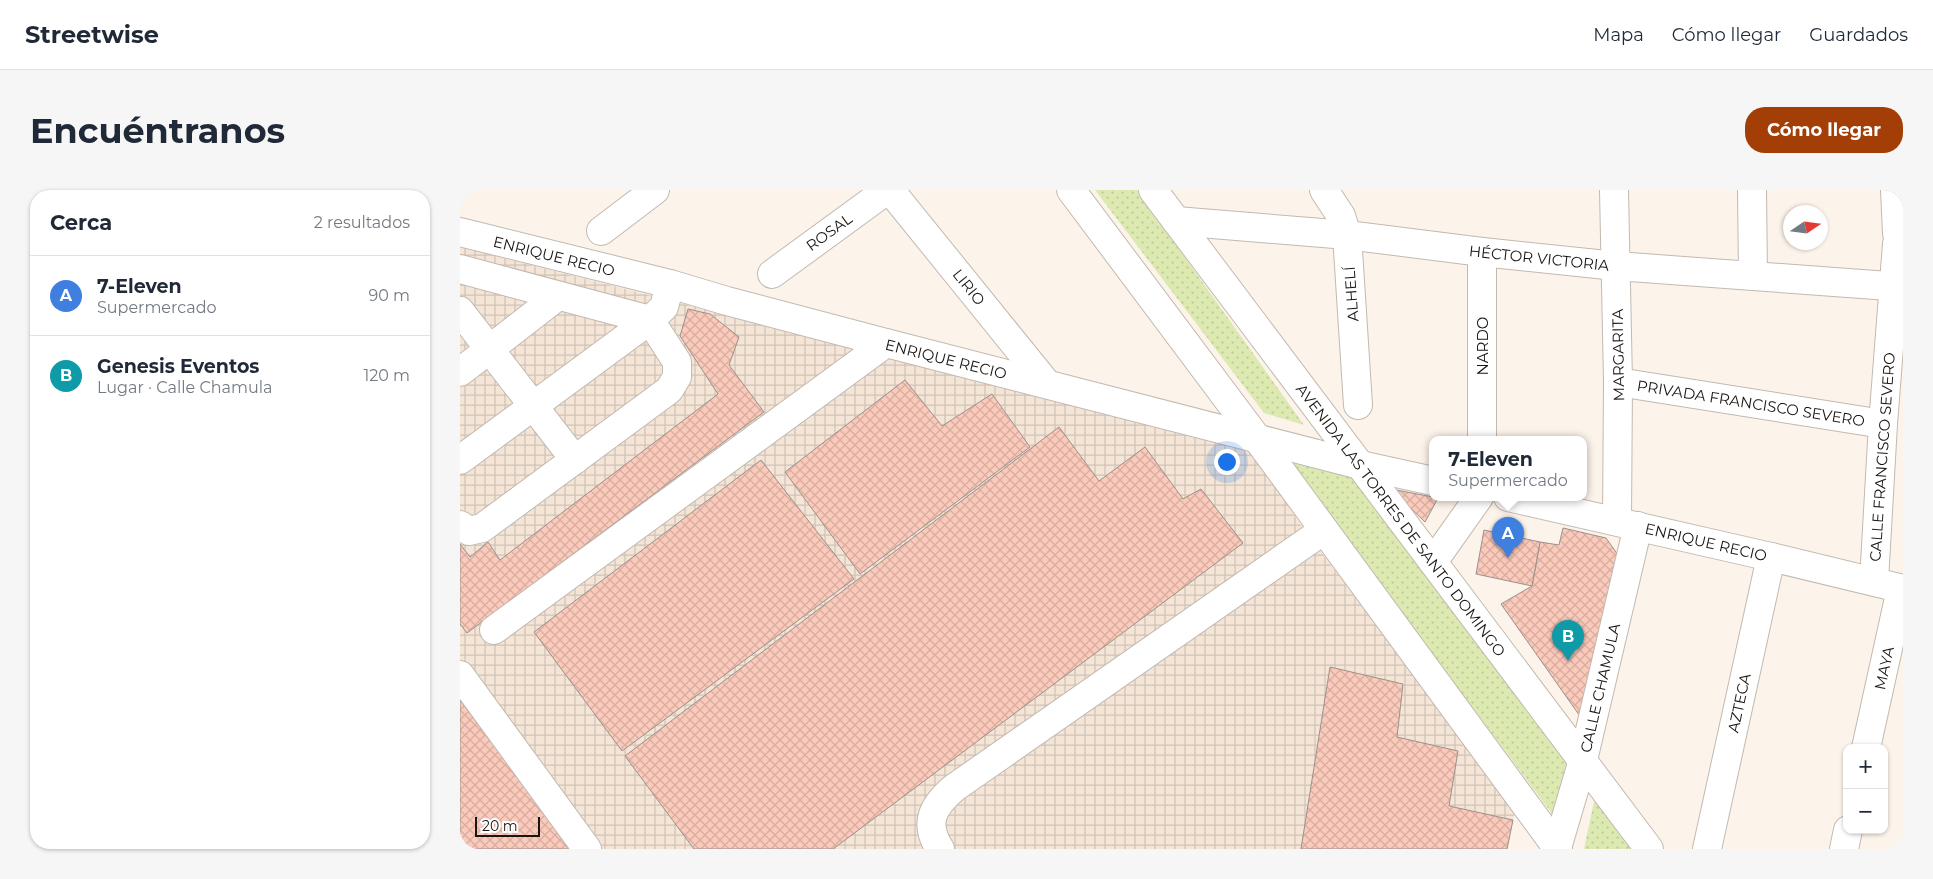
<!DOCTYPE html>
<html lang="es">
<meta charset="utf-8">
<style>
:root{--surface:#fff;--page:#f6f6f7;--text:#1f2937;--muted:#747a83;--line:#e0e1e3;--accent:#a23e06}
body{margin:0;font-family:Montserrat,sans-serif;background:var(--page);color:var(--text)}
.controls{position:absolute;right:15px;bottom:15px;display:grid;overflow:hidden;border-radius:10px;box-shadow:0 1px 4px #0004}
.controls button{width:45px;height:45px;display:grid;place-items:center;padding:0;border:0;border-bottom:1px solid var(--line);background:var(--surface);color:var(--text);font:25px sans-serif}
.compass{position:absolute;left:1323px;top:15px;width:45px;height:45px;border-radius:50%;background:var(--surface);box-shadow:0 1px 4px #0004;rotate:77deg}
.scale{position:absolute;left:15px;bottom:12px;width:65px;box-sizing:border-box;padding-left:5px;border:2px solid #181512;border-top:0;font-size:14px;line-height:18px;white-space:nowrap;color:#181512;-webkit-text-stroke:4px #fff;paint-order:stroke}
.you{position:absolute;left:766px;top:271px;width:18px;height:18px;margin:-12px;border:4px solid #fff;border-radius:50%;background:#1a73e8;box-shadow:0 0 0 8px #1a73e833}
.badge{display:grid;place-items:center;width:32px;height:32px;border-radius:50%;background:var(--accent);color:#fff;font-size:16px;font-weight:700}
.pin{position:absolute;translate:-50% -41px;filter:drop-shadow(0 1px 2px #0008)}
.pin::after{content:'';position:absolute;top:26px;width:18px;height:15px;background:inherit;clip-path:polygon(0 0,100% 0,50% 100%)}
.popup{position:absolute;left:969px;top:246px;width:158px;height:65px;box-sizing:border-box;display:grid;place-content:center;border-radius:10px;background:var(--surface);filter:drop-shadow(0 1px 4px #0005);font-size:16px;white-space:nowrap;color:var(--muted)}
.popup b{font-size:19px;color:var(--text)}
.popup::after{content:'';position:absolute;left:50%;top:100%;margin-left:-10px;border:10px solid transparent;border-top-color:var(--surface)}
.list{margin:0;padding:0;list-style:none}
h2{display:flex;justify-content:space-between;align-items:center;height:65px;margin:0;padding:0 20px;font-size:21px}
h2 small{font-size:16px;font-weight:400;color:var(--muted)}
.list li{display:grid;grid-template-columns:32px 1fr auto;gap:15px;align-items:center;box-sizing:border-box;height:80px;padding:0 20px;border-top:1px solid var(--line)}
.list b{display:block;font-size:19px;white-space:nowrap}
.list p{margin:0;font-size:16px;white-space:nowrap;color:var(--muted)}
.list em{font-size:16px;font-style:normal;color:var(--muted)}
.map{position:relative;flex:none;width:1443px;height:659px;overflow:hidden;border-radius:20px}
header{display:flex;align-items:center;gap:30px;box-sizing:border-box;height:70px;padding:0 25px;background:var(--surface);border-bottom:1px solid var(--line)}
header strong{font-size:24px}
nav{display:flex;gap:28px;margin-inline-start:auto;font-size:18px}
.intro{display:flex;align-items:center;justify-content:space-between;box-sizing:border-box;height:120px;padding:0 30px}
h1{margin:0;font-size:35px}
.button{padding:12px 22px;border-radius:20px;background:var(--accent);color:#fff;font-size:18px;font-weight:700}
main{display:flex;gap:30px;padding:0 30px}
aside{flex:1;background:var(--surface);border-radius:20px;box-shadow:0 1px 4px #0004}
.map>svg:first-child{display:block}
</style>
<header>
<strong>Streetwise</strong>
<nav><a>Mapa</a><a>Cómo llegar</a><a>Guardados</a></nav>
</header>
<div class="intro"><h1>Encuéntranos</h1><a class="button">Cómo llegar</a></div>
<main>
<aside>
<h2>Cerca<small>2 resultados</small></h2>
<ul class="list">
<li><span class="badge" style="background:#3f7fe0">A</span><div><b>7-Eleven</b><p>Supermercado</p></div><em>90 m</em></li>
<li><span class="badge" style="background:#0f9aa8">B</span><div><b>Genesis Eventos</b><p>Lugar · Calle Chamula</p></div><em>120 m</em></li>
</ul>
</aside>
<div class="map">
<svg width="1443" height="659" viewBox="0 0 1443 659">
<defs>
<pattern id="industrial-grid" width="8" height="8" patternUnits="userSpaceOnUse" patternTransform="scale(1.25)"><rect width="8" height="8" fill="#f4e5d6"/><path d="M0 4h8M4 0v8" fill="none" stroke="#d0c4b7"/></pattern>
<pattern id="park-dots" width="8" height="8" patternUnits="userSpaceOnUse" patternTransform="scale(1.25)"><rect width="8" height="8" fill="#dceab2"/><path d="M2 2h.1M6 6h.1" fill="none" stroke="#bcc898" stroke-width="1.8" stroke-linecap="round"/></pattern>
<pattern id="building-cross-hatch" width="8" height="8" patternUnits="userSpaceOnUse" patternTransform="scale(1.25)"><rect width="8" height="8" fill="#fbcabb"/><path d="M0 0l8 8M0 8l8-8" fill="none" stroke="#d6ada0"/></pattern>
</defs>
<rect width="100%" height="100%" fill="#fcf3ea"/>
<path fill="url(#industrial-grid)" d="M0,57L790,258L841,335L1055,621L1047,659H0Z"/>
<g fill="url(#park-dots)">
<path d="M635,0H677L844,235L804,223Z"/>
<path d="M823,264L898,286L1118,575L1102,637Z"/>
<path d="M1136,602L1177,659H1124Z"/>
</g>
<g fill="url(#building-cross-hatch)" stroke="#9c908c">
<path d="M228,119L250,124L279,147L269,175L304,222L7,443L0,434V354L10,367L28,352L40,370L258,204L220,146Z"/>
<path d="M445,190L482,236L532,204L570,257L400,384L325,282Z"/>
<path d="M599,237L639,291L685,257L723,309L741,299L783,353L373,659H234L165,566Z"/>
<path d="M301,270L394,389L162,561L74,442Z"/>
<path d="M931,299L978,308L965,332Z"/>
<path d="M1103,338L1146,348L1158,365L1122,529L1041,414L1072,396L1080,352L1099,355Z"/>
<path d="M1024,340L1080,352L1072,396L1016,384Z"/>
<path d="M870,477L943,494L937,547L998,561L989,616L1053,630L1047,659H841Z"/>
<path d="M0,510L112,659H0Z"/>
</g>
<g fill="none" stroke-linecap="round" stroke-linejoin="round">
<defs>
<g id="minor">
<path d="M430,0L587,194"/>
<path d="M611,0L796,247L1098,659"/>
<path d="M693,0L1189,659"/>
<path d="M864,0L881,26L887,45L898,215"/>
<path d="M1154,0L1158,192L1157,331"/>
<path d="M1292,0L1293,86"/>
<path d="M1435,0L1437,43"/>
<path d="M716,31L887,45L1022,62L1156,76L1443,97"/>
<path d="M141,41L195,0"/>
<path d="M0,42L210,94L267,111L426,153L900,275L973,291"/>
<path d="M1022,62V249"/>
<path d="M0,79L190,130L217,172V187L209,200L22,338L9,341L0,335"/>
<path d="M312,84L427,0"/>
<path d="M0,121L115,270"/>
<path d="M0,182L98,106"/>
<path d="M1158,192L1423,234"/>
<path d="M0,270L190,130L204,117L210,94"/>
<path d="M1048,307L1311,367L1443,399"/>
<path d="M973,372L1019,307"/>
<path d="M1414,391L1423,234L1437,54L1443,24"/>
<path d="M34,440L426,153"/>
<path d="M0,485L127,659"/>
<path d="M1406,558L1441,399"/>
<path d="M1097,658L1123,570L1178,336"/>
<path d="M480,659C463,633 473,616 494,598L864,340"/>
<path d="M1247,659L1311,367"/>
<path d="M1384,659L1388,640"/>
</g>
</defs>
<use href="#minor" stroke="#c2b9b1" stroke-width="30"/>
<use href="#minor" stroke="#fff" stroke-width="28"/>
</g>
<g text-anchor="middle" dominant-baseline="central" stroke-width="4" stroke-linejoin="round" paint-order="stroke">
<g font-size="15" fill="#181512" stroke="#fff">
<text transform="translate(369 42) rotate(-36)">ROSAL</text>
<text transform="translate(94 66) rotate(14)">ENRIQUE RECIO</text>
<text transform="translate(1079 68) rotate(6)">HÉCTOR VICTORIA</text>
<text transform="translate(509 97) rotate(51)">LIRIO</text>
<text transform="translate(891 104) rotate(-94)">ALHELÍ</text>
<text transform="translate(1022 156) rotate(-90)">NARDO</text>
<text transform="translate(1158 165) rotate(-91)">MARGARITA</text>
<text transform="translate(486 169) rotate(14)">ENRIQUE RECIO</text>
<text transform="translate(1291 213) rotate(9)">PRIVADA FRANCISCO SEVERO</text>
<text transform="translate(1422 267) rotate(-86)">CALLE FRANCISCO SEVERO</text>
<text transform="translate(941 330) rotate(53)">AVENIDA LAS TORRES DE SANTO DOMINGO</text>
<text transform="translate(1246 352) rotate(13)">ENRIQUE RECIO</text>
<text transform="translate(1424 478) rotate(-78)">MAYA</text>
<text transform="translate(1140 498) rotate(-77)">CALLE CHAMULA</text>
<text transform="translate(1279 513) rotate(-78)">AZTECA</text>
</g>
</g>
</svg>
<div class="controls">
<button>+</button>
<button>−</button>
</div>
<svg class="compass" viewBox="-18 -18 36 36"><path d="M0-13l5 13h-10z" fill="#e53935"/><path d="M0 13l5-13h-10z" fill="#747a83"/></svg>
<div class="scale">20 m</div>
<div class="you"></div>
<div class="pin badge" style="left:1048px;top:368px;background:#3f7fe0">A</div>
<div class="popup"><b>7-Eleven</b>Supermercado</div>
<div class="pin badge" style="left:1108px;top:471px;background:#0f9aa8">B</div>
</div>
</main>
